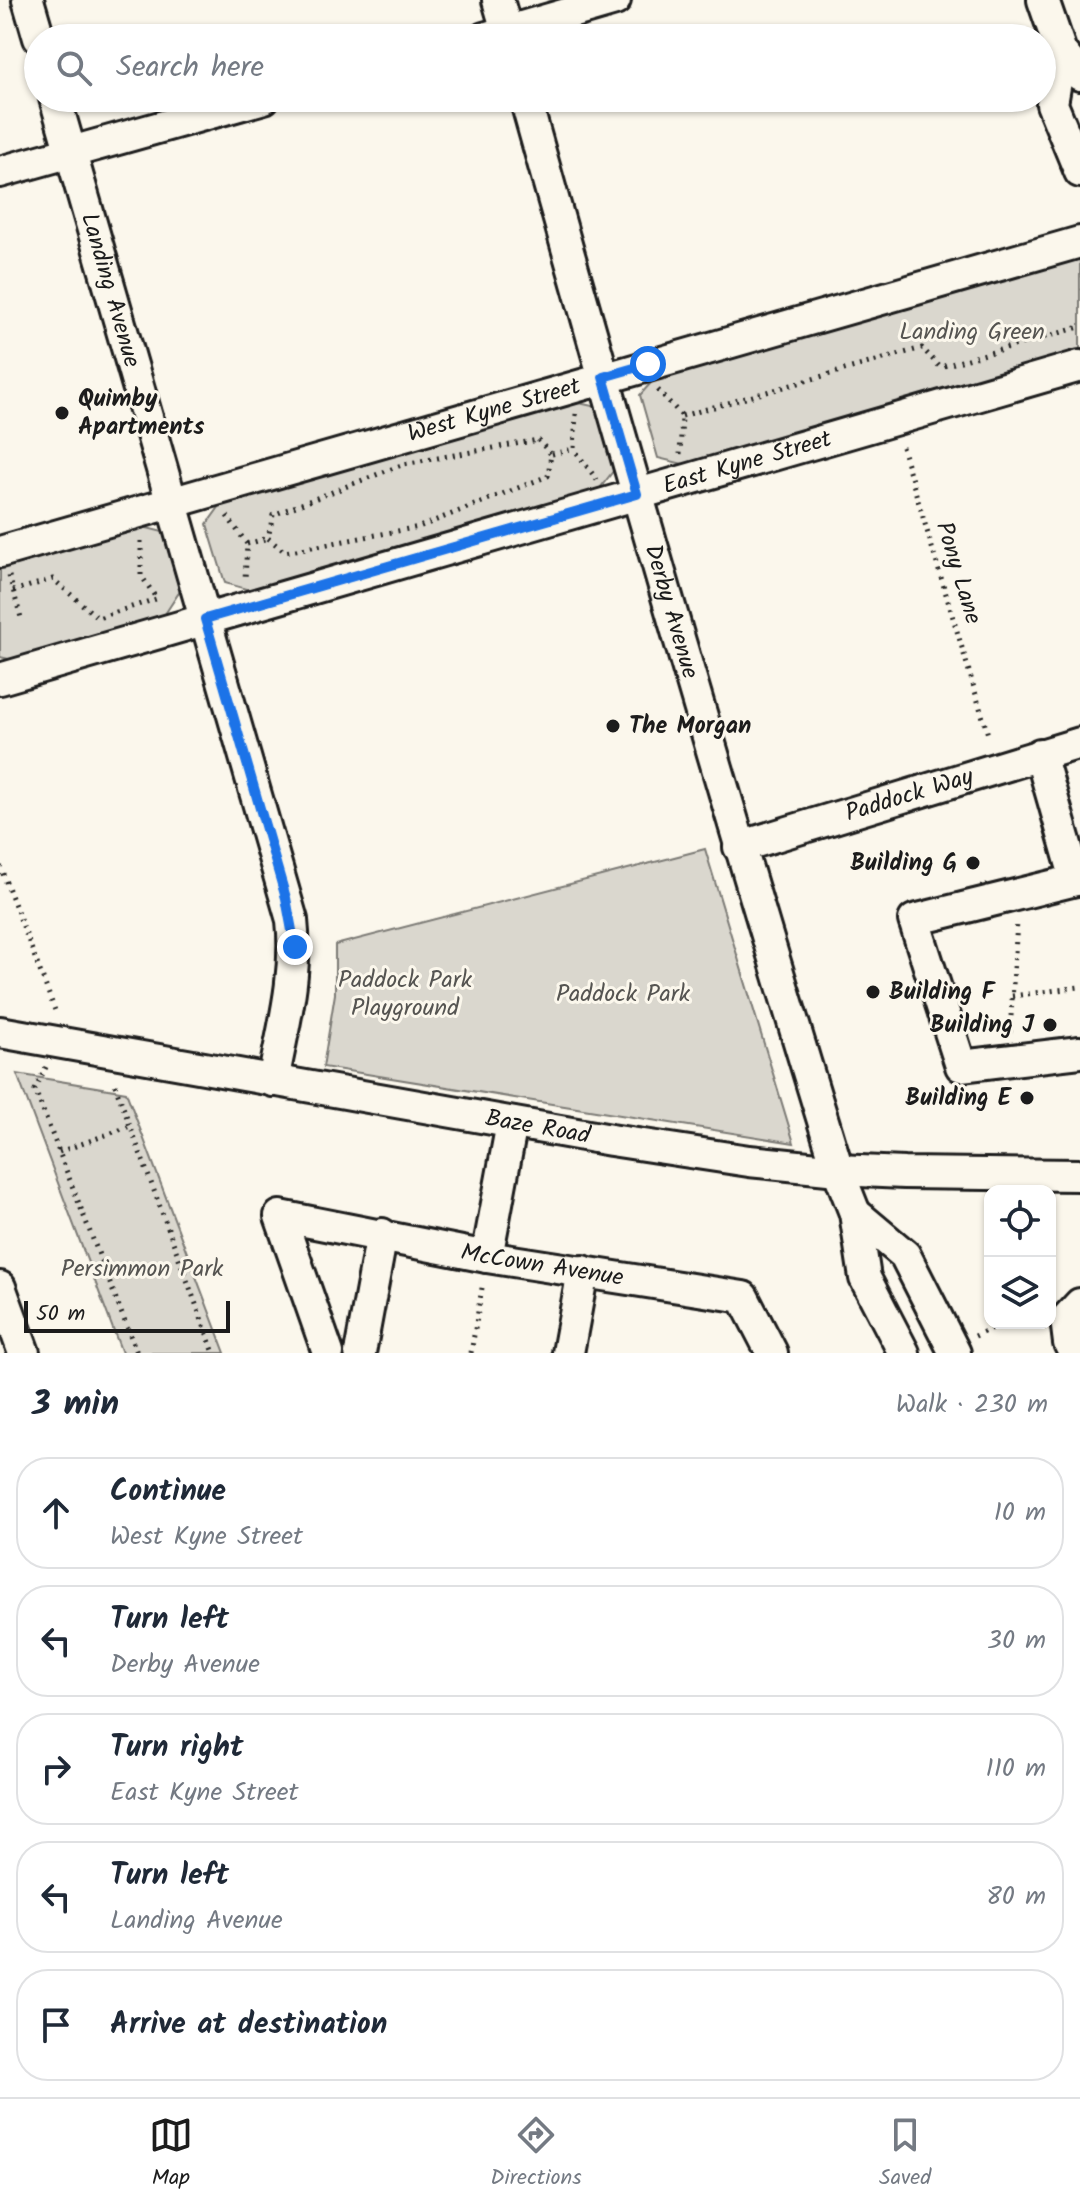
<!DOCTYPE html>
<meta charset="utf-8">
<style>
:root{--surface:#fff;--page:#f6f6f7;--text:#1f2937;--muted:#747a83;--line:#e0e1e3;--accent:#1c1c1c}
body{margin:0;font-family:Kalam,sans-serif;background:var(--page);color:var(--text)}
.controls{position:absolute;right:24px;bottom:24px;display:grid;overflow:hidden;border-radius:16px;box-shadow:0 2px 6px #0004}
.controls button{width:72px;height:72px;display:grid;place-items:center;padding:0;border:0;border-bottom:2px solid var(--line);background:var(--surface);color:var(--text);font:40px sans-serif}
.scale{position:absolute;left:24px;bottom:20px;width:206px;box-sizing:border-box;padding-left:8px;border:4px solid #1c1c1c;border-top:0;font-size:22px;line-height:28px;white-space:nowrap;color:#1c1c1c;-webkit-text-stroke:6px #fbf7ec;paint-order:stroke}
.stop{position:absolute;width:24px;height:24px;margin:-18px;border:6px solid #1a73e8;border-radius:50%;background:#fff}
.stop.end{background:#1a73e8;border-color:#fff;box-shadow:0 2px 8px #0008}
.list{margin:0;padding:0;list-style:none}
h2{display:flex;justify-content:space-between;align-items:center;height:104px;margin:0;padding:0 32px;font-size:34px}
h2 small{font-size:26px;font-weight:400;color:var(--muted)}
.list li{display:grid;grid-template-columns:52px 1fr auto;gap:24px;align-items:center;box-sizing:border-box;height:112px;margin:0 16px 16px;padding:0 16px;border:2px solid var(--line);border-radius:32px}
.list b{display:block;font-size:30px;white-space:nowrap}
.list p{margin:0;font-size:26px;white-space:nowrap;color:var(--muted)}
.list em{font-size:26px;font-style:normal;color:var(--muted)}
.icon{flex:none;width:44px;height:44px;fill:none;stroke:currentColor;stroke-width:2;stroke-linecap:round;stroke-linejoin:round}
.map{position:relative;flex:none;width:1080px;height:1353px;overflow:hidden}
.search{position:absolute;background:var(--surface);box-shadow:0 2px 6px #0004;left:24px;right:24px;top:24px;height:88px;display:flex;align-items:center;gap:20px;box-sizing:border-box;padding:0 28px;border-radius:44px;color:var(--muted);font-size:30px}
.sheet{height:744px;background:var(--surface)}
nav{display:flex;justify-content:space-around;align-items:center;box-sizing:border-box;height:112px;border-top:2px solid var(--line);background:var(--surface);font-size:22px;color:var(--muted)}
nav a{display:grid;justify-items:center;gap:4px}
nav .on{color:var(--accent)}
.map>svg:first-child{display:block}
</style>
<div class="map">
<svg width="1080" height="1353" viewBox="0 0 1080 1353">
<rect width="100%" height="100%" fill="#fbf7ec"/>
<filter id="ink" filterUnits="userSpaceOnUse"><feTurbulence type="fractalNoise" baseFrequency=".0125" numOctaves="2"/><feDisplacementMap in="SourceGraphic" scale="16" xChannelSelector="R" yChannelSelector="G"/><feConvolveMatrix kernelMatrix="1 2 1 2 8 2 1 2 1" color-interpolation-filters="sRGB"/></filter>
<g filter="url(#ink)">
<g fill="#dad7ce" stroke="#7b7a75" stroke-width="2">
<path d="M1080,251V350L687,465L658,458L640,395L658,375Z"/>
<path d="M570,401L597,407L614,470L597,492L253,591L225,583L207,524L225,499Z"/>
<path d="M135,525L163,532L180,591L163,617L13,660L0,657V566Z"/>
<path d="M705,849L794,1143L323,1067L335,994V945Z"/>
<path d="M17,1074L126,1092L225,1353H122Z"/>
</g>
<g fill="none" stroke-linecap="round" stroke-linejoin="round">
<defs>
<g id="minor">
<path d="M28,0L39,38"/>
<path d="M498,0L509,38"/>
<path d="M1043,0L1061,52L1080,75"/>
<path d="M484,38L615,0"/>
<path d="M1061,52L1052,104L1080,172"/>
<path id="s1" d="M55,98L292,920C298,975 283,1028 273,1081"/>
<path id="s2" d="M525,98C625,457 729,814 838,1170L855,1213L865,1278L904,1353"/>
<path d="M0,172L264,98"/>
<path id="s3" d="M0,552L1080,242"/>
<path id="s4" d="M0,679L1080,366"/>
<path d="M1040,754L1076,880"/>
<path id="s5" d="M739,847L1080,743"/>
<path d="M1080,879L914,920L961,1066L1080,1052"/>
<path id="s6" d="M0,1032L611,1140L749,1161L838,1170L904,1173L1080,1175"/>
<path d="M855,1213L905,1255L955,1353"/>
<path d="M487,1257L512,1123"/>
<path d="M0,1287L24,1353"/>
<path id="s7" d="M328,1353L280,1216L487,1257L743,1297L772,1353"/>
<path d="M360,1353L382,1234"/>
<path d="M568,1353L583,1271"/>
<path d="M1074,1353L1069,1343L1066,1319L1080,1304"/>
</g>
</defs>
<use href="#minor" stroke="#1c1c1c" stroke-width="36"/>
<g stroke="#1c1c1c" stroke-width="5" stroke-dasharray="2 6" stroke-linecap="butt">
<path d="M658,390L682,416L680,454"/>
<path d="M576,414L574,449L597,480"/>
<path d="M682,416L922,348L940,367L1080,327"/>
<path d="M538,440L551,454L548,476L419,527L285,552L268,538L273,515L404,464Z"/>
<path d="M902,447L989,738"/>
<path d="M552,454L574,449"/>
<path d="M227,516L247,544L245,579"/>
<path d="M141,541V575L156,598"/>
<path d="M247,544L268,538"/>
<path d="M9,576L22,621"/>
<path d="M13,591L53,579L98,618L156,599"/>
<path d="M0,866L56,1013"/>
<path d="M1012,996L1080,987"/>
<path d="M1010,1032L1017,922"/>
<path d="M46,1067L35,1090L137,1353"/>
<path d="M115,1085L214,1353"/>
<path d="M59,1152L128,1127"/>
<path d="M975,1336L1003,1323"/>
<path d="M471,1353L483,1282"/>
</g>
<use href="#minor" stroke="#fbf7ec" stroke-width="30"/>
</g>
</g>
<g fill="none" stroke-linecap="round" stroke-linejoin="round" filter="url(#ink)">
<path stroke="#1a73e8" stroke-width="10" d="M295,947L286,898L205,619L637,494L603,377L648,364"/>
</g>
<g fill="#1c1c1c" stroke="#fbf7ec" stroke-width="3">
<circle cx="62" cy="413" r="8"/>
<circle cx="613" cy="726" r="8"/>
<circle cx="973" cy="863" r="8"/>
<circle cx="873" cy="992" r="8"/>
<circle cx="1050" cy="1025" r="8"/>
<circle cx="1027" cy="1098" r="8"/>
</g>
<g text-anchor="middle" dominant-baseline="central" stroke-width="6" stroke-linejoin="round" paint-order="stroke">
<g font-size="24" fill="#1c1c1c" stroke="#fbf7ec">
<text stroke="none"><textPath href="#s1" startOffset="200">Landing Avenue</textPath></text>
<text stroke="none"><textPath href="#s3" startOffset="514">West Kyne Street</textPath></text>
<text stroke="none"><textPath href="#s4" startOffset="778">East Kyne Street</textPath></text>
<text transform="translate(958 573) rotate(73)">Pony Lane</text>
<text stroke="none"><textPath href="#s2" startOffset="534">Derby Avenue</textPath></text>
<text stroke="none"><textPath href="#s5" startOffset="178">Paddock Way</textPath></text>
<text stroke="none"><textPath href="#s6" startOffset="546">Baze Road</textPath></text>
<text stroke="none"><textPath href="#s7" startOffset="412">McCown Avenue</textPath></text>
</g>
<g font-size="24" fill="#555451" stroke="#fbf7ec">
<text x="972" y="332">Landing Green</text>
<text x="405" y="980">Paddock Park<tspan x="405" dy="28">Playground</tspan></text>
<text x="623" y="994">Paddock Park</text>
<text x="142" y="1269">Persimmon Park</text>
</g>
<g font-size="24" font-weight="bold" fill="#1c1c1c" stroke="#fbf7ec" text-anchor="start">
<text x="78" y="399">Quimby<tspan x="78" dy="28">Apartments</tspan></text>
<text x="629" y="726">The Morgan</text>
<text x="957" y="863" text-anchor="end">Building G</text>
<text x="889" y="992">Building F</text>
<text x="1034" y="1025" text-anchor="end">Building J</text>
<text x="1011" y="1098" text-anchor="end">Building E</text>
</g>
</g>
</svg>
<div class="controls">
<button><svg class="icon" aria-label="locate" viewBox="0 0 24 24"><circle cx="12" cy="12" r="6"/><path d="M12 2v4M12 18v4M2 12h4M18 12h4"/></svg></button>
<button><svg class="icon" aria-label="layers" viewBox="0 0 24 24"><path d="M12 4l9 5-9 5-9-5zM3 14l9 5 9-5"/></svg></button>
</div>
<div class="scale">50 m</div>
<div class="stop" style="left:648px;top:364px"></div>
<div class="stop end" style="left:295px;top:947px"></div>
<div class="search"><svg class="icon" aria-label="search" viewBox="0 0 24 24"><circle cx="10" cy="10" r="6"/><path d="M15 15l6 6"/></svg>Search here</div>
</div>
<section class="sheet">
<h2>3 min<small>Walk · 230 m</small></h2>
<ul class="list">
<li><svg class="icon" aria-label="ahead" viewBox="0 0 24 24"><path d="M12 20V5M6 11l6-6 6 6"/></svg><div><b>Continue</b><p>West Kyne Street</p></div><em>10 m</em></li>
<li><svg class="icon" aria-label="left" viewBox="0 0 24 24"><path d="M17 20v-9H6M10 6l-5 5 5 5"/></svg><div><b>Turn left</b><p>Derby Avenue</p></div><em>30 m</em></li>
<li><svg class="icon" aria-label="right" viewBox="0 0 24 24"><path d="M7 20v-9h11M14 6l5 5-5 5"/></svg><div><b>Turn right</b><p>East Kyne Street</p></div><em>110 m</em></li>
<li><svg class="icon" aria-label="left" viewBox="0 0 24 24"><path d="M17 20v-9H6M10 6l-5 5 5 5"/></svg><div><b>Turn left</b><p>Landing Avenue</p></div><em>80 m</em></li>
<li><svg class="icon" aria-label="arrive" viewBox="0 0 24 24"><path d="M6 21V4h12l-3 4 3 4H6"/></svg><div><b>Arrive at destination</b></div></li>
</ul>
</section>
<nav>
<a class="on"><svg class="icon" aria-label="map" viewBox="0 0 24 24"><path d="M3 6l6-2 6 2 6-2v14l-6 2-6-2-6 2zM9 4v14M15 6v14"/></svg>Map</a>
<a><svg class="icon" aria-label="directions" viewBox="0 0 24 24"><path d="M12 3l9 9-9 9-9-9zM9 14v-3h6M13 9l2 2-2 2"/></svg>Directions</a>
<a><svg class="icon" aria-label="saved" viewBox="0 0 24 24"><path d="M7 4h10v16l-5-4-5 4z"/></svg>Saved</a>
</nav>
